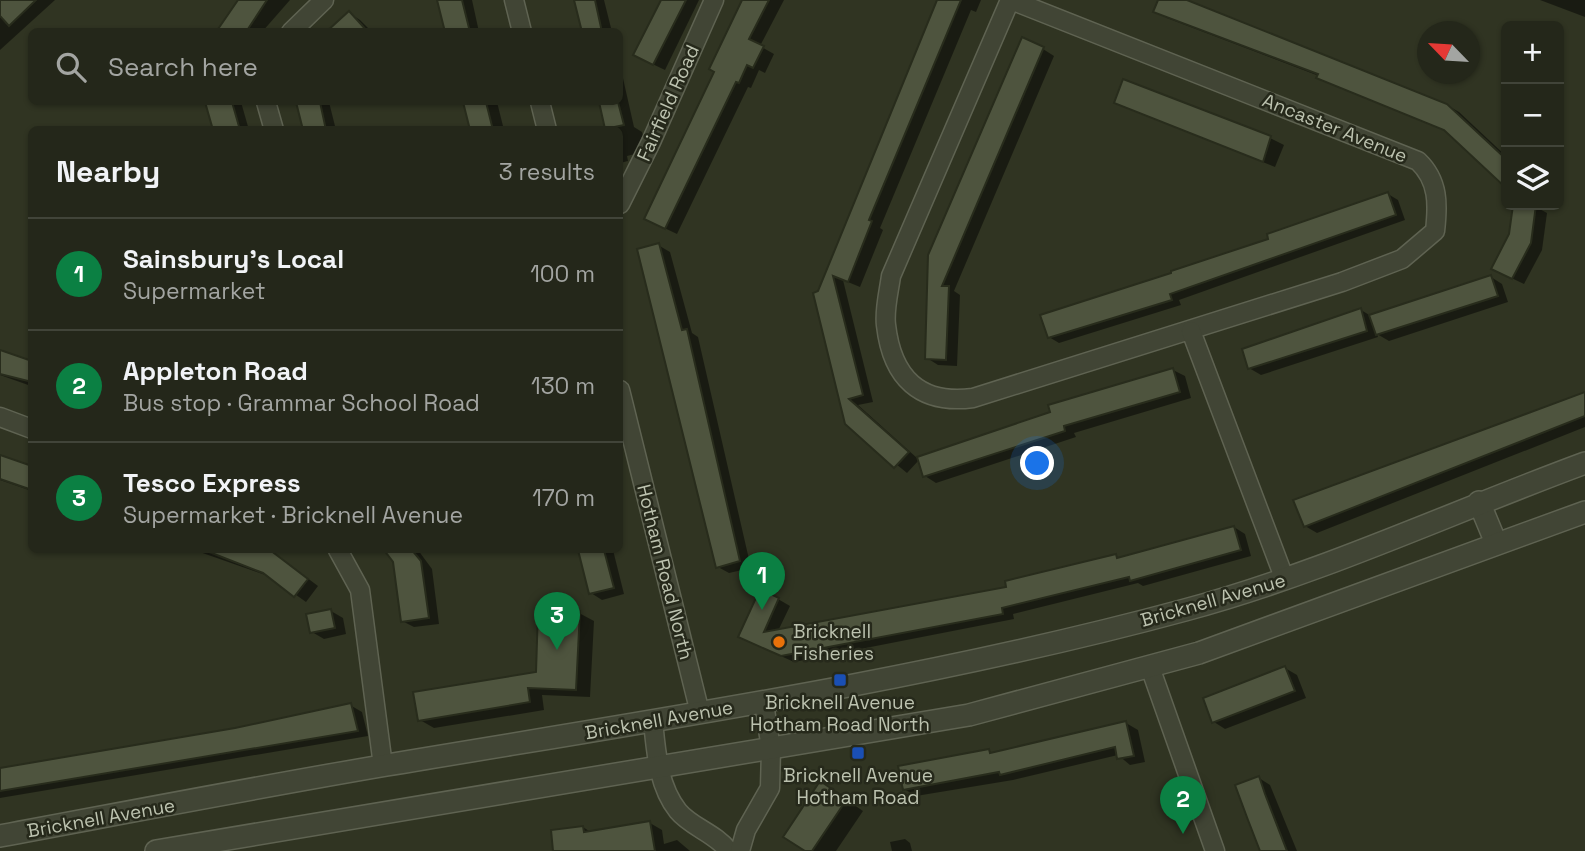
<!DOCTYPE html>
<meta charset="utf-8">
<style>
:root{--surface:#24271a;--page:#2c2f23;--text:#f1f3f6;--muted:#a3a5a2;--line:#414439;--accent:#0b8043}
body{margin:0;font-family:"Space Grotesk",sans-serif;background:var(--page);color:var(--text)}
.controls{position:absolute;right:21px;top:21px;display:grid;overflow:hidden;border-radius:10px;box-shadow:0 2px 5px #0004}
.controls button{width:63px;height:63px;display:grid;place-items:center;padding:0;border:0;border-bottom:2px solid var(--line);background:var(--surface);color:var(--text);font:35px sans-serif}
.compass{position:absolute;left:1417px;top:21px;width:63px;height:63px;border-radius:50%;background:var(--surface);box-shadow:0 2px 5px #0004;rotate:295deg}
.you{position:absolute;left:1038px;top:464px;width:24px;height:24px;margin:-18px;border:5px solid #fff;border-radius:50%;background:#1a73e8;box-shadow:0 0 0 10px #1a73e833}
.badge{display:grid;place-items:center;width:46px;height:46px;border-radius:50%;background:var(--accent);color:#fff;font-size:23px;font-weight:700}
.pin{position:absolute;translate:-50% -58px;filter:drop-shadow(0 2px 4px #0008)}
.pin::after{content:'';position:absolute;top:37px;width:24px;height:21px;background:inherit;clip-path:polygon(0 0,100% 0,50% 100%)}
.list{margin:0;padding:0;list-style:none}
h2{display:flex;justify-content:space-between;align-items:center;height:91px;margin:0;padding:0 28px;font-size:30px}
h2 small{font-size:23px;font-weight:400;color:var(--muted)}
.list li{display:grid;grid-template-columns:46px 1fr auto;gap:21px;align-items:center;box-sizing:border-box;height:112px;padding:0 28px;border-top:2px solid var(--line)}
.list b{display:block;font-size:26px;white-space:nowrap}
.list p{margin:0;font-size:23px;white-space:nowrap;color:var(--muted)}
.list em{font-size:23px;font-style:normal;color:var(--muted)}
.icon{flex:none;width:38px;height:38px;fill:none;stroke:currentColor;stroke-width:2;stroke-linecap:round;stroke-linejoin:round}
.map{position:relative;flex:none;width:1585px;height:851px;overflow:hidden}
.search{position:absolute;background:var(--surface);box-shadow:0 2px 5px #0004;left:28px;top:28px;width:595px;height:77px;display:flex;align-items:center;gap:18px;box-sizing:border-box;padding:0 24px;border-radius:10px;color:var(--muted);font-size:26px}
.panel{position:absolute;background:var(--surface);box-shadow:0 2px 5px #0004;left:28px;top:126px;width:595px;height:427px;border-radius:10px}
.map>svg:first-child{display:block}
</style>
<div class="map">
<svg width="1585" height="851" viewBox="0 0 1585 851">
<rect width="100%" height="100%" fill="#303422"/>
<g fill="#0007">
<path d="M10,0H55L0,50V8Z"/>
<path d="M240,0H290L262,32H218Z"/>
<path d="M439,0H472L479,32H447Z"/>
<path d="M575,0H604L612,32H583Z"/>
<path d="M662,0H699L665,70L646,61Z"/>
<path d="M744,0H784L760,46L774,54L765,73L759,70L751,88L748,87L677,234L658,225Z"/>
<path d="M943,0H981L976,12L971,10L880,228L883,230L860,287L843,280L873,402L858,405L917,458L1173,370L1185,376L1191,398L1074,433L1076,437L936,483L925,476L919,460L907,473L846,423L819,293L936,8Z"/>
<path d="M1159,0H1173L1205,9L1447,105L1459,112L1506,156V186L1449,132L1330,84L1319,76L1167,18L1155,11Z"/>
<path d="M1540,0H1585V17Z"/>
<path d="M349,13L360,20L372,32H329Z"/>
<path d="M1043,49L1054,56L954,291L960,295L957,366L938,365L927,358L930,255Z"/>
<path d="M620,65L634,127L642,132L645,144L637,146L639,153L627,156L628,161L620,163V130H607L600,102H620Z"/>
<path d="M1124,81L1272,139L1284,145L1275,167L1127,108L1116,102Z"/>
<path d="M207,102H241L249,130H215Z"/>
<path d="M298,102H329L336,130H305Z"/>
<path d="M465,102H497L504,130H472Z"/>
<path d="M1388,194L1398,200L1405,220L1179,300L1181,305L1059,343L1049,337L1174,275Z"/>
<path d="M1514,205L1534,206L1547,213L1542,250L1524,284L1505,275Z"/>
<path d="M658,245L670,252L692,333L698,337L751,568L729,573L718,567Z"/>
<path d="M1491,277L1502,284L1508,302L1389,341L1377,334L1378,337L1261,375L1249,368L1361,310L1371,316Z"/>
<path d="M0,350L32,361L31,386L0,375Z"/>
<path d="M1585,393V427L1317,533L1305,526Z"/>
<path d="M0,455L32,466V491L0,480Z"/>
<path d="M1234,527L1245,534L1251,556L1143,586L1138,583L1013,614L1014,619L794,662L752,643L778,599L790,606L778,631L1009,589L1116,556L1121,559Z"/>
<path d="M194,550H261L286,562L318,586L306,602L271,577Z"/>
<path d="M386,550H418L432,569L439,624L414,627L402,621L395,561Z"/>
<path d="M579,550H613L624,594L602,600L591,593Z"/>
<path d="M331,611L343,618L346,634L324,639L312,632Z"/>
<path d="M579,613L594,621L590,697L542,695L544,710L434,728L420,720L537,674Z"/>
<path d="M1285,668L1297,675L1306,698L1225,729L1214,722Z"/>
<path d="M350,705L362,712L368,736L0,798V769L235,730Z"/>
<path d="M1126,723L1138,730L1145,762L1130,765L1118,755L1013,780L916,796L904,789L989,751L994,754Z"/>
<path d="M1259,778L1270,785L1297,851H1262Z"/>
<path d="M838,794L863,811L836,851H808Z"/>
<path d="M650,823L662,830L664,844L677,840L690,851H555L583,827L592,833Z"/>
<path d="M905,839L910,843L912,851H892L890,842Z"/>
</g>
<g fill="#4e543e" stroke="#282c1c" stroke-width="2">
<path d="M0,0H36L9,26L0,16Z"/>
<path d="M238,0H267L246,32H216Z"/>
<path d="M437,0H462L470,32H445Z"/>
<path d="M574,0H595L602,32H582Z"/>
<path d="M661,0H686L653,65L633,55Z"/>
<path d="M742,0H769L749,39L764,46L753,68L747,65L739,83L736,82L665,229L644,219L714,72L709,69Z"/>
<path d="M937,0H961L869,220L872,221L848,282L833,276L863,395L849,399L909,452L894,468L845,424L813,293L818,291Z"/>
<path d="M1158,0H1187L1447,104L1506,159V188L1444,130L1316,78L1318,74L1153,12Z"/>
<path d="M349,11L368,32H326Z"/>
<path d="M1022,37L1044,47L942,286H949L946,360L925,359L928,255Z"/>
<path d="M1123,79L1271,136L1263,162L1114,103Z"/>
<path d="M205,102H232L240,130H213Z"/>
<path d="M296,102H320L326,130H303Z"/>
<path d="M463,102H486L493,130H470Z"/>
<path d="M599,102H618L624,125L605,129Z"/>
<path d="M1388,192L1396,215L1170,294L1172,300L1048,338L1040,315L1171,273V271L1268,239L1267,234Z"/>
<path d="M1513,205H1536L1531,243L1512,279L1491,269L1509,234Z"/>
<path d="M659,243L682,330L687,329L740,561L716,568L637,249Z"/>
<path d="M1491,275L1498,296L1376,335L1369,315Z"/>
<path d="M1361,308L1367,331L1248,369L1242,349Z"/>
<path d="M0,350L32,361V382L0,374Z"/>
<path d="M1173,368L1180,392L1064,426L1065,431L923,477L917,457L1050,412L1048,405Z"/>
<path d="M1585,392V416L1304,527L1293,500Z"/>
<path d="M0,455L32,466V490L0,479Z"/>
<path d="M1234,526L1241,550L1130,581L1129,577L1002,608L1003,614L781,656L738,637L760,589L779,598L764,632L1006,587L1005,581L1116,554L1117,558Z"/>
<path d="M204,550H270L308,579L294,597L263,573Z"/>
<path d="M384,550H412L421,561L429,618L401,622L393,562Z"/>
<path d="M578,550H604L614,588L589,594Z"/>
<path d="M331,609L335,628L310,633L306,614Z"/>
<path d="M538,610L580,611L576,690L528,688L530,702L418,721L413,692L536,672Z"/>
<path d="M1285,666L1295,691L1212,723L1203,698Z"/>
<path d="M351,703L358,731L0,791V768L235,728Z"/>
<path d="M1126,721L1134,756L1117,759L1115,747L1000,775L999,772L903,790L898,766L989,749L990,753Z"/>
<path d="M1259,776L1265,794L1287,851H1260L1248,820L1235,785Z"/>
<path d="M820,781L847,799L812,851H805L783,837Z"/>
<path d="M650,821L655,851H553L551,830L583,826L584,832Z"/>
</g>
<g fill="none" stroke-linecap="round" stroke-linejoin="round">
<defs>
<g id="minor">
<path d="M514,0L522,32"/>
<path d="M1010,0L891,276C889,291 884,310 886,325C892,378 920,405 973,398L1342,282L1402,259L1435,231C1438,205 1439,181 1418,161L1011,0"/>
<path d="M291,32L324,0"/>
<path d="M266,102L274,130"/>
<path d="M540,102L547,130"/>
<path d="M620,204L651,142L714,0"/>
<path d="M1191,331L1285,580"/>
<path d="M620,390L700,713"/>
<path d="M0,417L32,429"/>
<path d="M338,550L360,590L383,766"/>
<path d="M1150,667L1215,851"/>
<path d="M653,721C656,751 658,786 678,811C691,827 715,833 729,851"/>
<path d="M740,851L746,830L770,788L771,749L764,703"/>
</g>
<g id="tertiary">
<path d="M1479,502L1496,543"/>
<path d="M0,836C129,812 258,787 387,765C655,720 923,681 1185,610C1322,573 1452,512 1585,463"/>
<path d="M156,851L969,715L1199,653L1585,512"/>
</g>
</defs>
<use href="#minor" stroke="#5f6352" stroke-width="21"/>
<use href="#tertiary" stroke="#5f6352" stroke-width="24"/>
<use href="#minor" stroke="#414535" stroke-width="18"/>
<use href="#tertiary" stroke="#414535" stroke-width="21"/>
</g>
<circle fill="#e8710a" stroke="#26291b" stroke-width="2.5" cx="779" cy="642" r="7"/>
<g fill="#1a4fb4" stroke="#26291b" stroke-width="2.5">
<rect x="833" y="673" width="14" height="14" rx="3.5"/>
<rect x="851" y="746" width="14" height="14" rx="3.5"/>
</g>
<g text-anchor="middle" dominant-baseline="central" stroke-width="5" stroke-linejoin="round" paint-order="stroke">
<g font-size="19" fill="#bcc2af" stroke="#26291b">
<text transform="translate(668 103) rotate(-66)">Fairfield Road</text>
<text transform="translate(1335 128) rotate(22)">Ancaster Avenue</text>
<text transform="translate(665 572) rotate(76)">Hotham Road North</text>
<text transform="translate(1213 600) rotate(-16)">Bricknell Avenue</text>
<text transform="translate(659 720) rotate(-10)">Bricknell Avenue</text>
<text transform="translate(101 818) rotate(-10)">Bricknell Avenue</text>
</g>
<g font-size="19" fill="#bcc2af" stroke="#26291b">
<text x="793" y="631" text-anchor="start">Bricknell<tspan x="793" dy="22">Fisheries</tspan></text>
<text x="840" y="702">Bricknell Avenue<tspan x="840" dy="22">Hotham Road North</tspan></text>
<text x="858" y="775">Bricknell Avenue<tspan x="858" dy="22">Hotham Road</tspan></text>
</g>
</g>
</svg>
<div class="controls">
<button>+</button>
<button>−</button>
<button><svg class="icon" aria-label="layers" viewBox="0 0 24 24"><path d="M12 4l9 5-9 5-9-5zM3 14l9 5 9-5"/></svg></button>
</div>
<svg class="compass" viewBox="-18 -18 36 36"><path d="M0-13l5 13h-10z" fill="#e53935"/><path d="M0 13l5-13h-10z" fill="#a3a5a2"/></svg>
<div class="you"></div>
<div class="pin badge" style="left:762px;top:610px">1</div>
<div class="pin badge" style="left:1183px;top:834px">2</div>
<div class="pin badge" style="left:557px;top:650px">3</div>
<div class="search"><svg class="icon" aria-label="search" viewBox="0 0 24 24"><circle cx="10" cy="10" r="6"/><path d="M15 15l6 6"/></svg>Search here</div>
<section class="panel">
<h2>Nearby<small>3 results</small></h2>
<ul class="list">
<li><span class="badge">1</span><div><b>Sainsbury's Local</b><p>Supermarket</p></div><em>100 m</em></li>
<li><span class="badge">2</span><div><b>Appleton Road</b><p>Bus stop · Grammar School Road</p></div><em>130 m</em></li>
<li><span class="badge">3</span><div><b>Tesco Express</b><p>Supermarket · Bricknell Avenue</p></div><em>170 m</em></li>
</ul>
</section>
</div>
